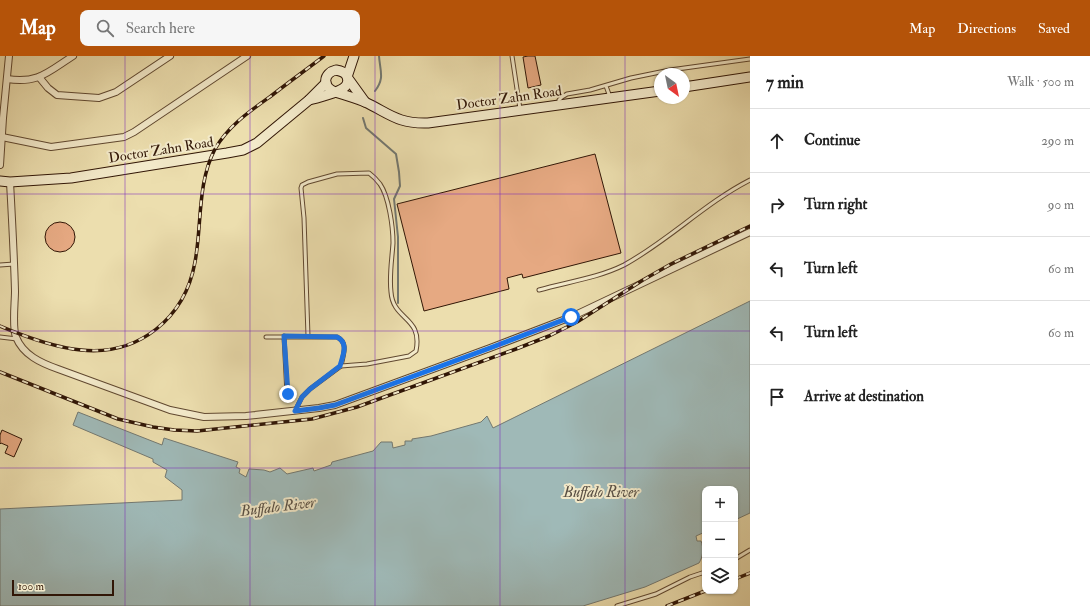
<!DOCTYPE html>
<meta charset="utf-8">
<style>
:root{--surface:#fff;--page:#f6f6f6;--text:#222;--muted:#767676;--line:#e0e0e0;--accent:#b45309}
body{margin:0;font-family:"IM FELL Double Pica",serif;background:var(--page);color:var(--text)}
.controls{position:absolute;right:12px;bottom:12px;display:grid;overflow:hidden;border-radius:8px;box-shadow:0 1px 3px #0004}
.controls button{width:36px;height:36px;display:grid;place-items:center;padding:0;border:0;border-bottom:1px solid var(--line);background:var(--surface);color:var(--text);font:20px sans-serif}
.compass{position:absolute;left:654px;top:12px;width:36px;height:36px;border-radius:50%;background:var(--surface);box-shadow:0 1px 3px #0004;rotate:147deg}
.scale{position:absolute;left:12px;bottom:10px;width:102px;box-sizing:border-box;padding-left:4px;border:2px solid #311606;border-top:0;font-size:11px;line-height:14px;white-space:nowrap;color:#311606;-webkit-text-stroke:3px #f3eaca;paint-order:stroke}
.stop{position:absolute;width:12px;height:12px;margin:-9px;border:3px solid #1a73e8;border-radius:50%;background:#fff}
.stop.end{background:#1a73e8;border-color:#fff;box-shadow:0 1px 4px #0008}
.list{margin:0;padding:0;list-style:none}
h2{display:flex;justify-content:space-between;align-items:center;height:52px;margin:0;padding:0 16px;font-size:17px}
h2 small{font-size:13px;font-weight:400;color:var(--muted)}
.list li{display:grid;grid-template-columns:26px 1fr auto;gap:12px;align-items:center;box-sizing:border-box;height:64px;padding:0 16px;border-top:1px solid var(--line)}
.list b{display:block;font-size:15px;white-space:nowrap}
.list em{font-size:13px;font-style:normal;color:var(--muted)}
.icon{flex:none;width:22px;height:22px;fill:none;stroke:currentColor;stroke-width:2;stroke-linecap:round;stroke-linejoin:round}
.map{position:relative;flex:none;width:750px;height:550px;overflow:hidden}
header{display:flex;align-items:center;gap:24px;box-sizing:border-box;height:56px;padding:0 20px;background:var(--accent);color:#fff}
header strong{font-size:19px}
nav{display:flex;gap:22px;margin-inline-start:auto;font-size:14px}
.search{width:280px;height:36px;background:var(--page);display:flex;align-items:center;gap:10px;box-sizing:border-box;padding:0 14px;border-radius:8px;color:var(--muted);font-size:15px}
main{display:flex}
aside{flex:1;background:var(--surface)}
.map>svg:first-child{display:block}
</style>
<header>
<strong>Map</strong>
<div class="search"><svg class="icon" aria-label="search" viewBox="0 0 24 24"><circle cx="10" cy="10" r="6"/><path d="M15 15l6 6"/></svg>Search here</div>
<nav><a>Map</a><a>Directions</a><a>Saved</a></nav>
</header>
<main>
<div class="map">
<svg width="750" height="550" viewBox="0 0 750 550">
<rect width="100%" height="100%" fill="#ecdeae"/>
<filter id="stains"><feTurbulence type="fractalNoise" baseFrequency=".005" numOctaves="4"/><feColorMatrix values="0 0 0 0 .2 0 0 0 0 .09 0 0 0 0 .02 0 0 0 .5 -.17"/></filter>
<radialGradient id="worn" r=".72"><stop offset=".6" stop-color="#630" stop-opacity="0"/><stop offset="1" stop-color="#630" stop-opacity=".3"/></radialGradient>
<path fill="#9fb9b7" stroke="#737870" d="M750,245V457L735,464V433H705V476L696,480L697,485H701C704,492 703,501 699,507L645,531L583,550H0V453L182,444V434L165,421L167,414L153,406V403L73,369L78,356L162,389L164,382L238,406L236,411L240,413L239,417L246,421L249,413L264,414L270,416L280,412L287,418L313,412L314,415L331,409L332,406L373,395L381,386H392L393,392L405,389V385H412V383L431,380L481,366L487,360L493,372Z"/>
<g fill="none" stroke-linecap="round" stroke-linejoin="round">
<g stroke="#737870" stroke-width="2">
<path d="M375,35C385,22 380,15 379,0"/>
<path d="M363,62L366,72L396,98L399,116L400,130L394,143L398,181V247"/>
</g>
</g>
<g fill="#e6a982" stroke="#311606">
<path d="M528,0H535L541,29L528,32L523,1Z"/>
<path d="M595,98L621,197L523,222L522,218L507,222L509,233L424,255L397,148Z"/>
<circle cx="60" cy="181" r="15"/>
<path d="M2,374L22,383L14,401L5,397L8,390L1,387L0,388V379Z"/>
</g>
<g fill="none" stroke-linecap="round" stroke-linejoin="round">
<defs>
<g id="lane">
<path d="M512,0L520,53"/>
<path d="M606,30L610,41"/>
<path d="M559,47V44L562,41L567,38L590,34L631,22L670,14L750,3"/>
<path d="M0,209L14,208"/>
<path d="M539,234C567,226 598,222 624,209C668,185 705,147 750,124"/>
<path d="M284,280L287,338"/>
<path d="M0,281L17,283"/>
<path d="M266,281H337C349,287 343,299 341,310"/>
<path d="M295,355L302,341L310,333L341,310L367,308L409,300L416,295C423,260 393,265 391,236C389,220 392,203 393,187C393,171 389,141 380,128C377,124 373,120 369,117L337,118L308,126L302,129L301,132L304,162L308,280"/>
<path d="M735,503L750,494"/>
<path d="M617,550L656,538L690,521L705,516"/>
</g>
<g id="street">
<path d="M39,21L48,32L57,39L99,42L116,36L170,0"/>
<path d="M7,23C38,28 48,16 73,0"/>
<path d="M2,81L51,91L124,81L134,76L247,0"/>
<path d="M0,109L3,62L9,0"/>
<path d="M10,126C12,162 14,199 15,235C15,247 12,271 16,281C23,299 41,307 58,313L170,354L204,361L246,360L319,352L335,349L490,292L571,261L750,176"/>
</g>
<g id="secondary">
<path d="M354,0L347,21L365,46"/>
<path d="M684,31L750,21"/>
<path d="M309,44C317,42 325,40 333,37C340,34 351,31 347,20C345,16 341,15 336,14C323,17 322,31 335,36C345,39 355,42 365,46C390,58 398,68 428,67L660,35"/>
<path d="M0,125L10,126L71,122L227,97L243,94L257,87L309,44L326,27"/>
</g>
</defs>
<use href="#lane" stroke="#604830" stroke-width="5"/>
<use href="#street" stroke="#604830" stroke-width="8"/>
<use href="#secondary" stroke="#311606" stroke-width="11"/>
<use href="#lane" stroke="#f3eaca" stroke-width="3"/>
<use href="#street" stroke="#f3eaca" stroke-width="6"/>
<use href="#secondary" stroke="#f3eaca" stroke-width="9"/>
<defs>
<g id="rail">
<path d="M0,270C26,281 53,291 81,294C139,300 185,262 195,206C202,169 197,127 215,93C228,70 250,55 271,40C289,26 307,13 324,0"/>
<path d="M0,316L118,363L153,371L174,374L197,375L312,363L357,351L516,293L549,280L577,266L643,224L671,208L750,170"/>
<path d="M735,523L750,517"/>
<path d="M667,550L705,535"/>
</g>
</defs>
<use href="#rail" stroke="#311606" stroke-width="3.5"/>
<use href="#rail" stroke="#f3eaca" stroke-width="2" stroke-dasharray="6" stroke-linecap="butt"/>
</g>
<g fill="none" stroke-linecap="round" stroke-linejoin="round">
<path stroke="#1a73e8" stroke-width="5" d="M288,338L284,280L337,281C349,287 343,299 340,310L310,333L302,341L295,355L319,352L335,349L490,292L571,261"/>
</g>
<path fill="none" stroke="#7b2cbf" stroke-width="1" stroke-opacity="0.55" d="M125,0V550M250,0V550M375,0V550M500,0V550M625,0V550M0,138H750M0,275H750M0,412H750"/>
<g text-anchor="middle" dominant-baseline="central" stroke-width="4" stroke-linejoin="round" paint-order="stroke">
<g font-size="14" fill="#311606" stroke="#f3eaca">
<text transform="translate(509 42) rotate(-8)">Doctor Zahn Road</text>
<text transform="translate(161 94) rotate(-9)">Doctor Zahn Road</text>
</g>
<g font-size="15" font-style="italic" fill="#584f44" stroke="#f3eaca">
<text x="601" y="436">Buffalo River</text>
<text transform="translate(278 451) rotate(-7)">Buffalo River</text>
</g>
</g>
<rect width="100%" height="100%" filter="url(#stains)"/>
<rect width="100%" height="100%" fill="url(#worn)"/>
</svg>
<div class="controls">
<button>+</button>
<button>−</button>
<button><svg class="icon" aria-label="layers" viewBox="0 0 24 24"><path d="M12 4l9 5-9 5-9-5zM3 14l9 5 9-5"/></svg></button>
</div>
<svg class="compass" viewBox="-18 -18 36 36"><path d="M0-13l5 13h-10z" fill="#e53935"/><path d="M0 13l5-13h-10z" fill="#767676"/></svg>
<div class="scale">100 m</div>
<div class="stop" style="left:571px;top:261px"></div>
<div class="stop end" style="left:288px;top:338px"></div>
</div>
<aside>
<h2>7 min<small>Walk · 500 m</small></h2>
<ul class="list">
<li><svg class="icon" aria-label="ahead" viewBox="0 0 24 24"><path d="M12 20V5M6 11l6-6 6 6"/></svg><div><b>Continue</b></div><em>290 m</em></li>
<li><svg class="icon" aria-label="right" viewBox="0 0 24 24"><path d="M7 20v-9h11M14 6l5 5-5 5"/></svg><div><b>Turn right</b></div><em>90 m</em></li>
<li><svg class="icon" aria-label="left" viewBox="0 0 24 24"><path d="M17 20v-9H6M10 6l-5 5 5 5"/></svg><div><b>Turn left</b></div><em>60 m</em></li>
<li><svg class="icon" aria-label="left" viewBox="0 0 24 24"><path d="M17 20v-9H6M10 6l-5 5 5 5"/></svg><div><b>Turn left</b></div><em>60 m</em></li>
<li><svg class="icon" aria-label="arrive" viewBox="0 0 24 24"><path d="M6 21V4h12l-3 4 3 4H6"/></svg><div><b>Arrive at destination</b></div></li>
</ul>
</aside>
</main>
